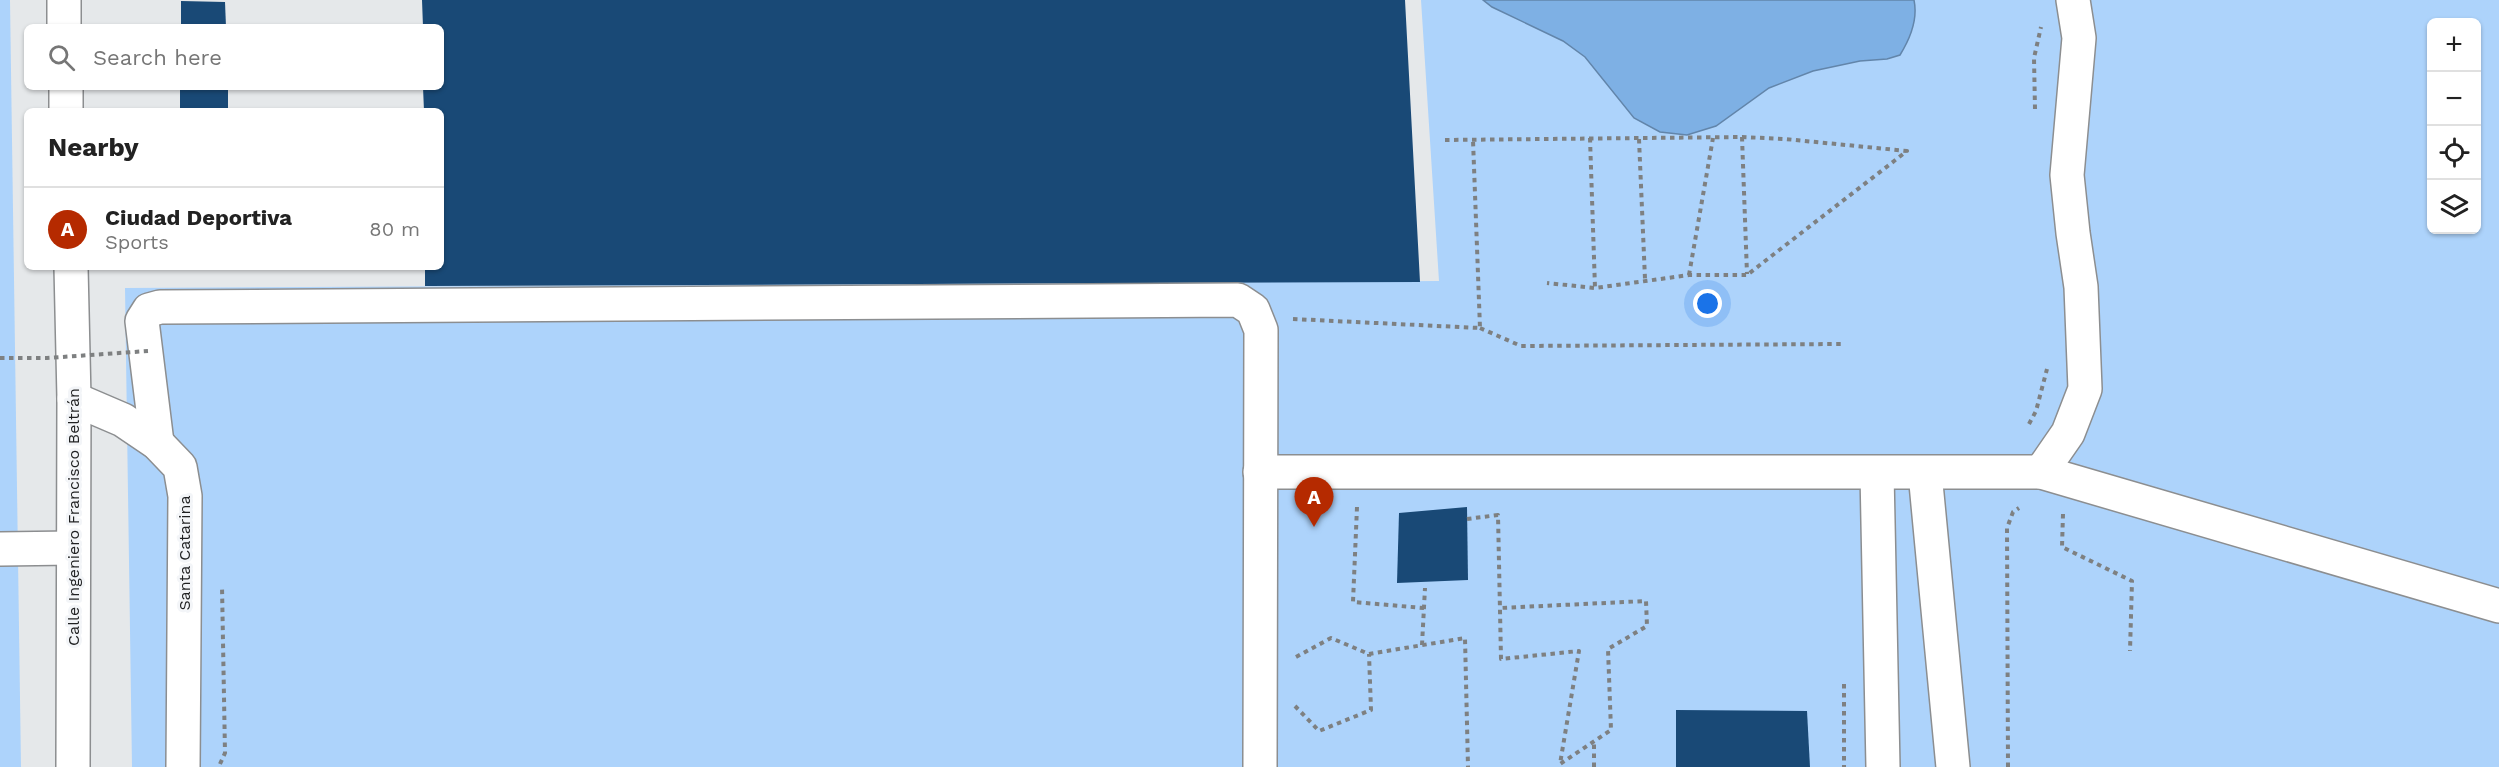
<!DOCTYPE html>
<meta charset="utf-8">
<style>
:root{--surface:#fff;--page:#f2f2f2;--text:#222;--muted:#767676;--line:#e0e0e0;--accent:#b52a00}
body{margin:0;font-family:"Work Sans",sans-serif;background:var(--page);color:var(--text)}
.controls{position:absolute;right:18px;top:18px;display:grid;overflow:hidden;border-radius:9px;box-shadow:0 2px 4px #0004}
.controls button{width:54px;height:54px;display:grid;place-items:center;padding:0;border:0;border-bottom:2px solid var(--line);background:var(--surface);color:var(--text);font:30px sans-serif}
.you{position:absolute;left:1708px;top:304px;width:21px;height:21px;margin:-15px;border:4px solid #fff;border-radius:50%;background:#1a73e8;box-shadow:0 0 0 9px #1a73e833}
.badge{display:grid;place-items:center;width:39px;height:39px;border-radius:50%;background:var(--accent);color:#fff;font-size:20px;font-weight:700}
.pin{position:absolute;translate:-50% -50px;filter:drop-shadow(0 2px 3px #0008)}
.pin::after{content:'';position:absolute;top:32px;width:21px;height:18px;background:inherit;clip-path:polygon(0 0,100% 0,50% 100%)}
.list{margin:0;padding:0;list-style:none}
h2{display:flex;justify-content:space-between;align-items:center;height:78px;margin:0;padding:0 24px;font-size:26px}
h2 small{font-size:20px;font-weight:400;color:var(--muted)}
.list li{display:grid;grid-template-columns:39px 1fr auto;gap:18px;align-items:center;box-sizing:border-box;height:84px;padding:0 24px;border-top:2px solid var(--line)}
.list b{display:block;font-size:22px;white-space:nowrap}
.list p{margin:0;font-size:20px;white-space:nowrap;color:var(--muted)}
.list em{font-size:20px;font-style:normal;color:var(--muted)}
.icon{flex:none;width:33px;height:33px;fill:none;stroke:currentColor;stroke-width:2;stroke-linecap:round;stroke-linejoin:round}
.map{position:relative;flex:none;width:2499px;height:767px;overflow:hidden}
.search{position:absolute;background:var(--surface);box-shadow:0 2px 4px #0004;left:24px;top:24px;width:420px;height:66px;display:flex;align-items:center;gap:15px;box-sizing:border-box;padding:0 21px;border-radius:9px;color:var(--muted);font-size:22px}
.panel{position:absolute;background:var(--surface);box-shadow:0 2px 4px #0004;left:24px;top:108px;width:420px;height:162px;border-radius:9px}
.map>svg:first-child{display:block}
</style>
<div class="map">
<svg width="2499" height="767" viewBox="0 0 2499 767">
<rect width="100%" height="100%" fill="#e5e8ea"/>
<g fill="#add3fb" fill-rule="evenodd">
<path d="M0,0H10L21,767H0Z"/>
<path d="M1421,0H2499V767H132L125,288L1439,281ZM2432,22H2476V230H2432Z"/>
</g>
<path fill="#7eb0e4" stroke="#6285aa" stroke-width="1.5" d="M1483,0H1914C1918,19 1910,39 1900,55L1887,59L1860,61L1813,71L1769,88L1716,126L1687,135L1660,132L1634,118L1585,57L1563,41L1492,7Z"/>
<g fill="#194976">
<path d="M422,0H1405L1420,282L425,286V267H441V111H424L423,87H441V27H423Z"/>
<path d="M181,1L225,2L226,27H181Z"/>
<rect x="180" y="87" width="48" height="24"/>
<path d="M1467,507L1468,580L1397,583L1399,513Z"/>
<path d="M1676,710L1807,711L1810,767H1676Z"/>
</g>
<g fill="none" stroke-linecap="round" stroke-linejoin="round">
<defs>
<g id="minor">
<path d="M64,0V27"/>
<path d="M66,87V111"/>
<path d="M71,267L74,399L73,767"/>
<path d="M74,399L123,420L157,443L180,467L185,496L183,767"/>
<path d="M157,443L142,321L149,310L160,307L1238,300L1253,310L1261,330L1260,767"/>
<path d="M1260,472H2041L2499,606"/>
<path d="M2041,472L2068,433L2085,389L2081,287L2073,233L2067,175L2079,38L2073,0"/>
<path d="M1877,473L1883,767"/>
<path d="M1925,473L1953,767"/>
<path d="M0,549L72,548"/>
</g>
</defs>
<use href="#minor" stroke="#8c8e90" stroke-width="36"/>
<g stroke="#7e8081" stroke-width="4" stroke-dasharray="4.5 4.5" stroke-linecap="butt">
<path d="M2035,109L2034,58L2041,27"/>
<path d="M1742,137L1747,274"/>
<path d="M1590,138L1595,288"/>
<path d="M1639,139L1645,279"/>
<path d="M1445,140L1742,137L1785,139L1907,151L1747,275H1689L1595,288L1547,283"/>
<path d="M1689,275L1713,138"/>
<path d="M1293,319L1480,328L1473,140"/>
<path d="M1480,328L1521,346L1841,344"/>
<path d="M2029,424L2036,411L2047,369"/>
<path d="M1357,507L1353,602L1424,608"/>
<path d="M2063,514L2062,547L2132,581L2130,651"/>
<path d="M1467,519L1498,515L1501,659L1579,651L1560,764L1611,730L1608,649L1647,626L1646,601L1500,608"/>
<path d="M1422,645L1425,588"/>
<path d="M1296,657L1331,638L1369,654L1465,638L1468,767"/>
<path d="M1844,684V767"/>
<path d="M1295,706L1319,731L1371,710L1369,654"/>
<path d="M220,764L225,753L222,586"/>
<path d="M1594,767V742"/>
<path d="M2008,767L2007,528L2013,512L2019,508"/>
</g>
<use href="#minor" stroke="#fff" stroke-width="33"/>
<path stroke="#7e8081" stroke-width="4" stroke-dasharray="4.5 4.5" stroke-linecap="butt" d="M0,358H47L148,351"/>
</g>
<g text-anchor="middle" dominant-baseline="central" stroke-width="6" stroke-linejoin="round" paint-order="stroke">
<g font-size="16" fill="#1f2021" stroke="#f3f5f8">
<text transform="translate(73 517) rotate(-90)">Calle Ingeniero Francisco Beltrán</text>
<text transform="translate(184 553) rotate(-90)">Santa Catarina</text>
</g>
</g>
</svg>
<div class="controls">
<button>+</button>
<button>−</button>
<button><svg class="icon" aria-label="locate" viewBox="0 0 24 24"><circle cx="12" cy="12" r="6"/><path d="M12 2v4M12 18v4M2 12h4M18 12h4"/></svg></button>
<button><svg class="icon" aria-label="layers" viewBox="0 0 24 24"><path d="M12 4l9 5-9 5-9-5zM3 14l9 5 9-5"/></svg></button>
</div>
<div class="you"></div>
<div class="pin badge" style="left:1314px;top:527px">A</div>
<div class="search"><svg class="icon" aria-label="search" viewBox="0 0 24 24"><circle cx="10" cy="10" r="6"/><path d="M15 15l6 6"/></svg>Search here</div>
<section class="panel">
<h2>Nearby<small></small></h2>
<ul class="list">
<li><span class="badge">A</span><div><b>Ciudad Deportiva</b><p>Sports</p></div><em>80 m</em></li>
</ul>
</section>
</div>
